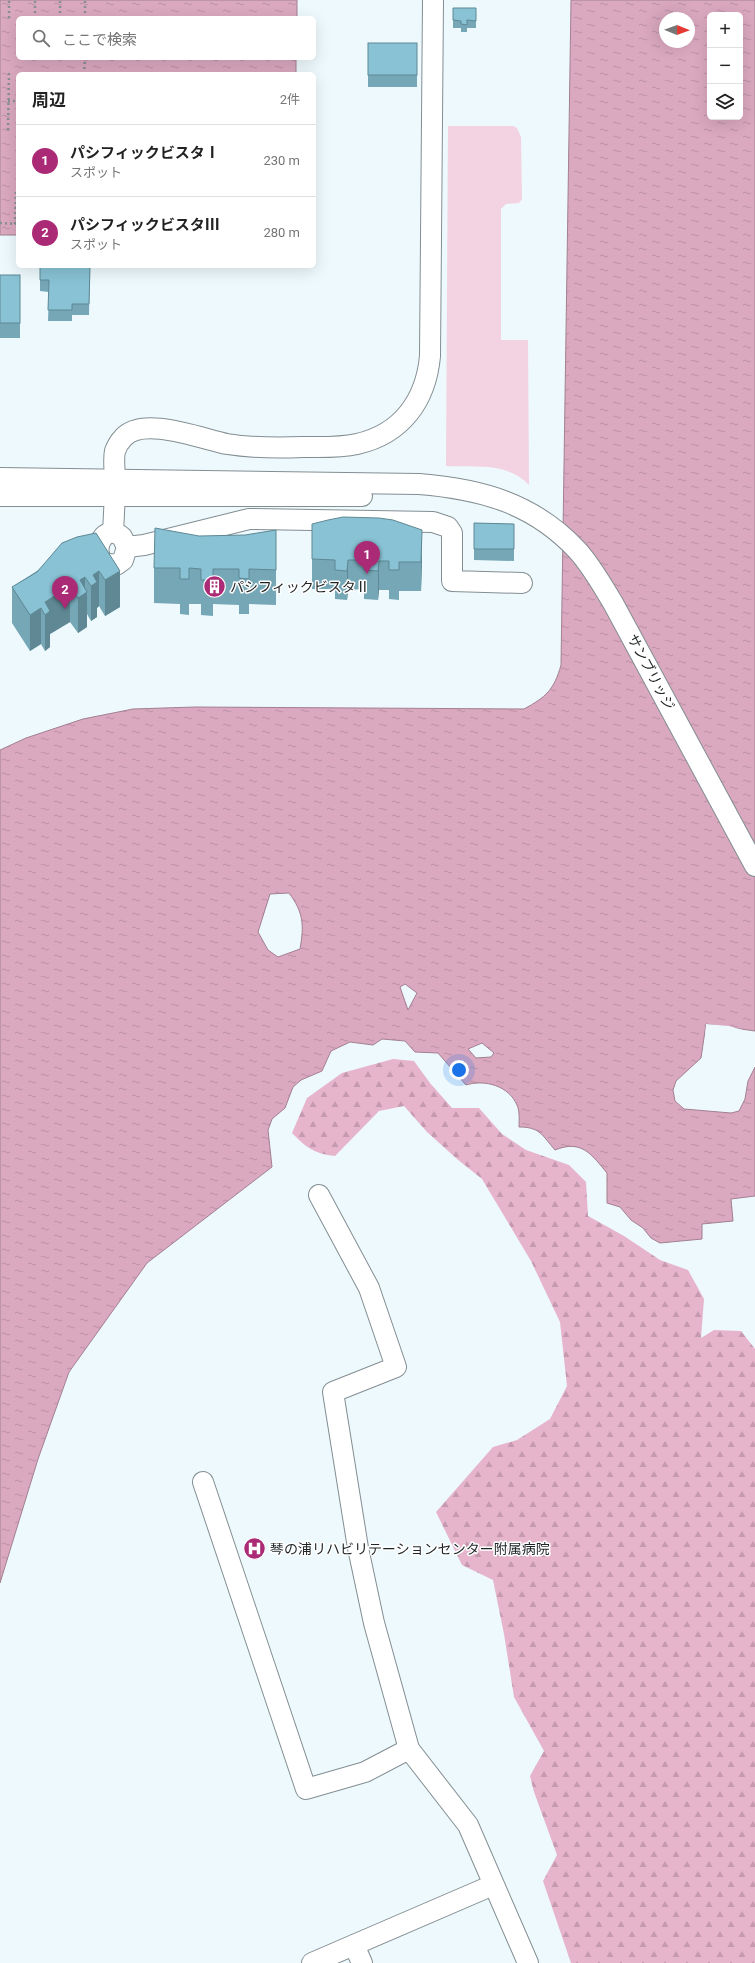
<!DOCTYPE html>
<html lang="ja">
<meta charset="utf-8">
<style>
:root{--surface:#fff;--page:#f6f6f6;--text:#222;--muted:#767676;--line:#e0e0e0;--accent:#ab2a76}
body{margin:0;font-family:Roboto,"Noto Sans JP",sans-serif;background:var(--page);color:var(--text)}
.controls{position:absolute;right:12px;top:12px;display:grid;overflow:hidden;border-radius:6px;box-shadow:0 4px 16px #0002}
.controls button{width:36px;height:36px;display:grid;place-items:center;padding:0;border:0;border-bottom:1px solid var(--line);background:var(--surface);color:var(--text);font:20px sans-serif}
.compass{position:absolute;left:659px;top:12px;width:36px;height:36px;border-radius:50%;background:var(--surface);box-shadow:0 4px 16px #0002;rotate:91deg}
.you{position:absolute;left:459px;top:1070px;width:14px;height:14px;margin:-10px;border:3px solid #fff;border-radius:50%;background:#1a73e8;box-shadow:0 0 0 6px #1a73e833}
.badge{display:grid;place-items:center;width:26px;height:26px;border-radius:50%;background:var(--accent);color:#fff;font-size:13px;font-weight:700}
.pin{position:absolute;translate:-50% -33px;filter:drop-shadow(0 1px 2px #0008)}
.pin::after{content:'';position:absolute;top:21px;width:14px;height:12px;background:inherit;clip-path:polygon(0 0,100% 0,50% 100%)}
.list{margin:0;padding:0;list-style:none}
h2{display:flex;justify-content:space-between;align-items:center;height:52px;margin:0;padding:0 16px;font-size:17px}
h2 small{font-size:13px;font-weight:400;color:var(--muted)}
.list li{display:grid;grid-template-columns:26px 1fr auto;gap:12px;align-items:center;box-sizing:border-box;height:72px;padding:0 16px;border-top:1px solid var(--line)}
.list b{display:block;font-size:15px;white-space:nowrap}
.list p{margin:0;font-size:13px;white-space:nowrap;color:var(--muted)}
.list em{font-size:13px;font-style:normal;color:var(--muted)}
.icon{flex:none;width:22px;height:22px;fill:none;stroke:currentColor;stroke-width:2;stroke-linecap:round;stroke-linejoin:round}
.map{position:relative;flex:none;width:755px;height:1963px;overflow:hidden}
.search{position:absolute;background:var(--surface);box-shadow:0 4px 16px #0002;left:16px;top:16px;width:300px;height:44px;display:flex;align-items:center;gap:10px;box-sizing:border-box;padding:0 14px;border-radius:6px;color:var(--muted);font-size:15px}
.panel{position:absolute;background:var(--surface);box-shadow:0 4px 16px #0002;left:16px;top:72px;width:300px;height:196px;border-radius:6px}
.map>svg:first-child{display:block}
</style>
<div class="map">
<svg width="755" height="1963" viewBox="0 0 755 1963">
<defs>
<pattern id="forest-firs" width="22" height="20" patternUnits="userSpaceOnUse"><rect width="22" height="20" fill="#e6b4cb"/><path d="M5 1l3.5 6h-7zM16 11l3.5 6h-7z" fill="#c59aae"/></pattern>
<pattern id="water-ripples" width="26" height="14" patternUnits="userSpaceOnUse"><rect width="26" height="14" fill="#daa8bf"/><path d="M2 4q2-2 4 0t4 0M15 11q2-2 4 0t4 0" fill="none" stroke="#bb90a4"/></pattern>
</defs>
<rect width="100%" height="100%" fill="#edf9fd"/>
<path fill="url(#forest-firs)" d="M393,1059L414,1061L430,1083L452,1108H479L502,1134L526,1150L569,1165L586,1182L588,1216L624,1236L660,1260L688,1270L704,1299L701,1338L714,1330L741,1331L755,1349V1963H571L543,1881L557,1855L534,1792L530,1776L544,1751L514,1697L504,1634L493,1580L462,1565L436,1512L493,1447L517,1440L550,1419L567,1386L560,1322L531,1261L482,1179L457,1159L427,1132L404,1106L379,1111L335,1156C314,1154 306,1147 292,1133L307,1098L342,1073Z"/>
<path fill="#f3d2e1" d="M448,126H513L517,128L521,137L522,199L519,203L506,204L501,209V340H528L529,485C508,462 475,467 446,466Z"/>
<g fill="url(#water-ripples)" stroke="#a28090" fill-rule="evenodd">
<path d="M0,0H297V18H18V58H296V74H18V235H0Z"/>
<path d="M571,0H755V1031L706,1024L701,1058L676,1081L673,1090L675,1101L684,1109L731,1113L739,1111L745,1099L748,1081L755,1067V1196L731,1199L733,1221L702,1224V1239L660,1243L651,1238L643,1228L631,1220L620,1207L607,1203V1173C592,1155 582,1139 555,1150C542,1135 540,1127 519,1127C519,1121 520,1111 517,1105C509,1086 485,1079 466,1085L438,1053L415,1052L405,1041L382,1039L373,1045L350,1042L331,1051L322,1071L301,1080L293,1087L285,1108L272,1119L268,1130L272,1167L147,1263L69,1372L38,1459L0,1583V750L26,738L83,719L133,709L195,707L524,709C546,697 554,690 561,665ZM710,15H740V117H710ZM665,18H689V42H665ZM289,893C304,913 304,926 300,949L278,957L268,950L258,932L270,894ZM405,984L417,993L408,1010L400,987ZM482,1043L494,1053L491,1057L476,1058L468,1049Z"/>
</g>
<path fill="#edf9fd" d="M706,1024L729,1026L753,1033L708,1027L707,1038H705Z"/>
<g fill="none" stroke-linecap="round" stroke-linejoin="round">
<defs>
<g id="minor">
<path d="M0,478L419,484C481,489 533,503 577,550C591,565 602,585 613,603L755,866"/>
<path d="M0,496H362"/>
<path d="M113,532C114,515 115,498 115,481C115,471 113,460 115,451C117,446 120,441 123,438C142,415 202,439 227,444C252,448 278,448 303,447C321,447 339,448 357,444C402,434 426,400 430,356L433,0"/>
<path d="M127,547L123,560L116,565L104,563C90,550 105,522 122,537L127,547L144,545L249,519L433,522L448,527L452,533V581L522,583"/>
<path d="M319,1195L369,1288L396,1367L333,1392L358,1548L374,1623L409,1749L468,1825L528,1963"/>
<path d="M203,1482L306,1789L365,1772L409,1749"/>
<path d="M354,1945L362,1963"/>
<path d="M312,1963L493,1885"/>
</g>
</defs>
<use href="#minor" stroke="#838e92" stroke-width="22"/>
<g stroke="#868f92" stroke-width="2.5" stroke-dasharray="2 3" stroke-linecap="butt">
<path d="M9,18V0"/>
<path d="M35,18V0"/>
<path d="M60,18V0"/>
<path d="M85,18V0"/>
<path d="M84,74L85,58"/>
<path d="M8,101H18"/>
<path d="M8,130L9,73"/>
<path d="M0,223L18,224"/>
<path d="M15,224L16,191"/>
</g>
<use href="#minor" stroke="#fff" stroke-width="20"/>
</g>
<g fill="#75a7b6">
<path d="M453,8H476V28H467V32H461V28H453Z"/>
<rect x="368" y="43" width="49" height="44"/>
<path d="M40,266H90L89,315H72V321H48L49,292L40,291Z"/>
<rect x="0" y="275" width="20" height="63"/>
<path d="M474,523L514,524V561L474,560Z"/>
<path d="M312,524L422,559L421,591H399V600L389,599V590H379L378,600L364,599V589L348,590L347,600L335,599V589H312Z"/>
<path d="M96,533L120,607L105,616L99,606L97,608V617L91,621L87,614V627L78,633L70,622L50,634V647L45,651L41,644L30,651L12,623V587Z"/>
<path d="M199,536L276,566V605L249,604V614H239V605L213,604V616L201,615V604H189V615L180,614V604L154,603V568Z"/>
</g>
<g fill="#5f8894">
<path d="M422,530V559L421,591V562Z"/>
<path d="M348,560V590L347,600V571Z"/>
<path d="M379,561V590L378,600V571Z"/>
<path d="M99,571V606L97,608V617L91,621V586L93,575Z"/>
<path d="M120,571V607L105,616V580Z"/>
<path d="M85,577V593L87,592V627L78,633V598L80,580Z"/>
<path d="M70,586V622L50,634V647L45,651V602Z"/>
<path d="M41,608V644L30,651V615Z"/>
</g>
<g fill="#88c2d4" stroke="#5f8894">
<path d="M453,8H476V21L467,20V25L461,24V21L453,20Z"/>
<rect x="368" y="43" width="49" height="32"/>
<path d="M40,266H90L89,304H72V310H48L49,280H40Z"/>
<rect x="0" y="275" width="20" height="48"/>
<path d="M343,517L379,518L393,520L422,530L421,562H399V570H389V561H379L378,571L364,570V560H348L347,571L335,570V560L312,559V524L328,520Z"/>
<path d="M474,523L514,524V549H474Z"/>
<path d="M155,528L199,536L245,535L276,530V570L249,569V579L239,578V569H213V580H201V569L189,568V579H180V568H154Z"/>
<path d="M96,533L120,571L105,580L99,571L93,575L97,582L91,586L85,577L80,580L87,592L78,598L70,586L45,602L50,611L45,615L41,608L30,615L12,587L37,572L62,543L77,537Z"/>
</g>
<defs>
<symbol id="building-disc" viewBox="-11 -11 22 22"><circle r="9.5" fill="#ab2a76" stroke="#fff"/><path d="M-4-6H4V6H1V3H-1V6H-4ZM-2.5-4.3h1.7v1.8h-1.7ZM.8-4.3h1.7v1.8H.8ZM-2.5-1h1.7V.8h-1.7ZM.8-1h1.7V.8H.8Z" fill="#fff"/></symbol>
<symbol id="hospital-disc" viewBox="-11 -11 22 22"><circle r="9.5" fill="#ab2a76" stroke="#fff"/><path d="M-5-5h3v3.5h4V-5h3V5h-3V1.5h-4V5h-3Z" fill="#fff"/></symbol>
</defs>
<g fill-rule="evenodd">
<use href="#building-disc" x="202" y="574" width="25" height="25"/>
<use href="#hospital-disc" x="242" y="1536" width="25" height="25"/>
</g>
<g text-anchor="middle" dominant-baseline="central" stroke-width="3" stroke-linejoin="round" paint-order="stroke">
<g font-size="14" fill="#1e2324" stroke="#fff" text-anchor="start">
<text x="230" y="587">パシフィックビスタⅡ</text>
<text x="270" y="1549">琴の浦リハビリテーションセンター附属病院</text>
</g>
<g font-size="14" fill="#1e2324" stroke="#fff">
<text transform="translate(651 672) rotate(62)">サンブリッジ</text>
</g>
</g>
</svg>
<div class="controls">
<button>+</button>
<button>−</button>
<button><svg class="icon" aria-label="layers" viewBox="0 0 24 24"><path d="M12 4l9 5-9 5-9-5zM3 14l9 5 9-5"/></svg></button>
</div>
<svg class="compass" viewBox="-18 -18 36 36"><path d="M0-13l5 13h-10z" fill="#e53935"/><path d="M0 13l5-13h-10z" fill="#767676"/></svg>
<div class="you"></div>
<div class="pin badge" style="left:367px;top:574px">1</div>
<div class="pin badge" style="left:65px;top:609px">2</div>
<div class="search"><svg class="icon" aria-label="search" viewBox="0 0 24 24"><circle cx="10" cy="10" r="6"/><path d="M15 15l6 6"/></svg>ここで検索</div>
<section class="panel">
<h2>周辺<small>2件</small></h2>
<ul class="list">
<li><span class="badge">1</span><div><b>パシフィックビスタⅠ</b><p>スポット</p></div><em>230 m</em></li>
<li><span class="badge">2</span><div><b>パシフィックビスタⅢ</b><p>スポット</p></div><em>280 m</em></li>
</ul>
</section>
</div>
